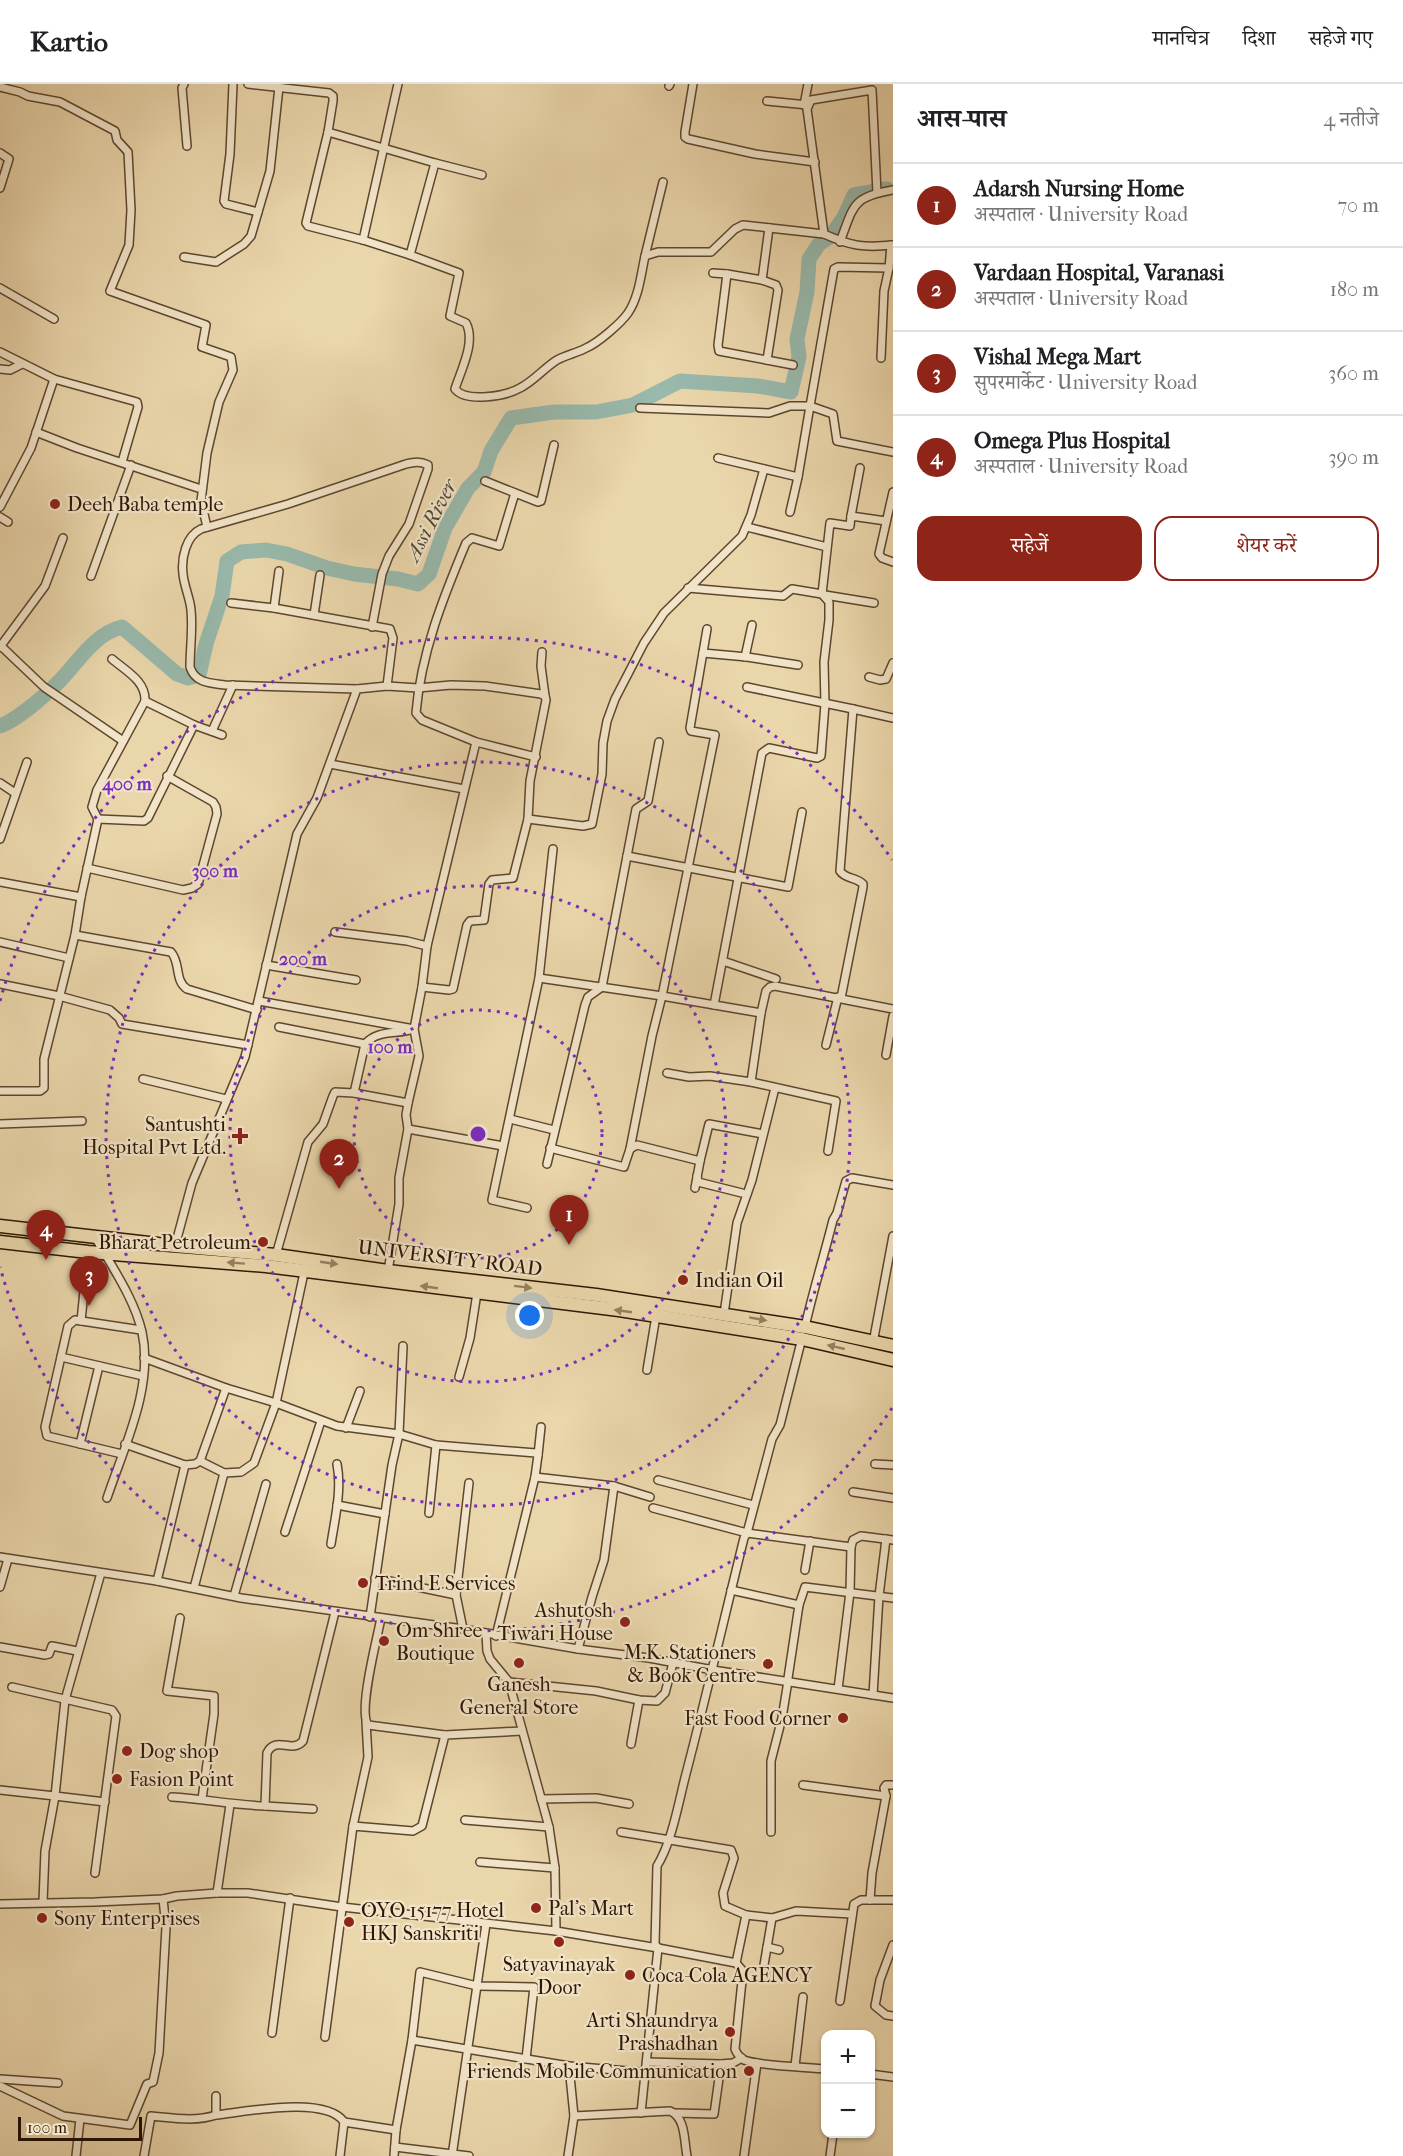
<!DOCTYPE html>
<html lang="hi">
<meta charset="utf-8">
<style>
:root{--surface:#fff;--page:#f2f2f2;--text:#202124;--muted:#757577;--line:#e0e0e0;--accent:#8f2418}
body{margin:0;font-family:"IM FELL French Canon","Noto Serif Devanagari",serif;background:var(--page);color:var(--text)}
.controls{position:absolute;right:18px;bottom:18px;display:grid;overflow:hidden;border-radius:12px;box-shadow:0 2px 4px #0004}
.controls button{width:54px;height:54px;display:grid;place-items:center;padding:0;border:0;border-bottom:2px solid var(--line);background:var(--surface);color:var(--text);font:30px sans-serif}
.scale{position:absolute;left:18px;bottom:15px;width:124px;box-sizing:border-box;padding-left:6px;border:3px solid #2f1604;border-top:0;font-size:16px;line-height:21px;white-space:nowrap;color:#2f1604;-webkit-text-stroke:4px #f1e4c8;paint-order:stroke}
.you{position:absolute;left:530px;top:1232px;width:21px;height:21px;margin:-15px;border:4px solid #fff;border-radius:50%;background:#1a73e8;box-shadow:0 0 0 9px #1a73e833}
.badge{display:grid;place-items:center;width:39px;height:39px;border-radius:50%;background:var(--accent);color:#fff;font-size:20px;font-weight:700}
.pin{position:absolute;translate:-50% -50px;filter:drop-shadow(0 2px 3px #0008)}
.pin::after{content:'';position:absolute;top:32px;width:21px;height:18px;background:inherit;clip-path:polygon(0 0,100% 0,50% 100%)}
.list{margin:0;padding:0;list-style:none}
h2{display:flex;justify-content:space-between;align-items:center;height:78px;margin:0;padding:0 24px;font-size:26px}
h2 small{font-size:20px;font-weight:400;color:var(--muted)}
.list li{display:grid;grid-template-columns:39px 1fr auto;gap:18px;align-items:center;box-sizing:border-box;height:84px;padding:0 24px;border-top:2px solid var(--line)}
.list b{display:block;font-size:22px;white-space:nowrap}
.list p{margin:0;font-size:20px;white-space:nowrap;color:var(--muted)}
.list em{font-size:20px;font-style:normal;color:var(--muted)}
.actions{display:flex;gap:12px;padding:18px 24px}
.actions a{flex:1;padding:14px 0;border:2px solid var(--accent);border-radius:18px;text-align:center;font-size:21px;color:var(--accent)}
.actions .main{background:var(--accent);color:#fff}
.map{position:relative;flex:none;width:893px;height:2072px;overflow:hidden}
header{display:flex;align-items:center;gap:36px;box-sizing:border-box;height:84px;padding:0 30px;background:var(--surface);border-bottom:2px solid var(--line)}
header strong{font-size:28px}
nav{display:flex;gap:33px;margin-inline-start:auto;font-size:21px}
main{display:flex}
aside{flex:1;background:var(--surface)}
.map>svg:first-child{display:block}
</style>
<header>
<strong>Kartio</strong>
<nav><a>मानचित्र</a><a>दिशा</a><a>सहेजे गए</a></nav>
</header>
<main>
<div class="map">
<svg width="893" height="2072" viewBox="0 0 893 2072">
<rect width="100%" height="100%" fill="#ead6ab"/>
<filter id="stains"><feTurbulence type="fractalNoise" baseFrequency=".00333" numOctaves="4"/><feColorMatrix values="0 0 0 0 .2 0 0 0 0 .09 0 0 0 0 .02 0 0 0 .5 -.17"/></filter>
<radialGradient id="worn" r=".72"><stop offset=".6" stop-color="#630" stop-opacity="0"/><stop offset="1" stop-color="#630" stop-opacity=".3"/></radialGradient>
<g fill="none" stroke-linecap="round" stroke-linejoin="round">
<path stroke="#98b9ac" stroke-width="15" d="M0,642C19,635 52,606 66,590C82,572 97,549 122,543L177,590L188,594L199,591L206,560L222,512L227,477L241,468L266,466L287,470L327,484L354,490L398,495L418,500L429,490L445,444L468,404L484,388L491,367L511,334L554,328H596L633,321L680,297L758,302L791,308L799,273L797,255L807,208L809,175L819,160L831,152L844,133L854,111L887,105"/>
<defs>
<g id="minor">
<path d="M184,0L182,4L187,62"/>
<path d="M233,0L230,70L224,117L226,120L258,128"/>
<path d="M248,0L329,9L333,12V17L328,48L435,79L410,171L459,189L450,232L466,239C476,258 461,286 455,305C466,319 506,312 520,304C534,297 544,284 557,276C566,271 577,269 586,264C598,259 621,239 628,229C639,213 641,190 645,172L658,168H711L735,145L743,141L824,150"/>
<path d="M693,0L685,48V53L688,55L755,70L815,78"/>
<path d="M669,2L670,0"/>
<path d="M0,3L20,8L28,12L60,18L115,47L117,56L128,68L131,126L129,161L110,207L206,241L202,263L231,273L233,286L219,318L207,369L201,417L207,443"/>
<path d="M767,17L808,21"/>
<path d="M804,21L808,0"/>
<path d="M328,48L306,139L308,142L363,156L410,171"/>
<path d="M0,69L9,75L0,104"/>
<path d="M435,79L482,91"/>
<path d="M877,109L872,6L811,16L807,25L824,150C851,162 863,164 893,161"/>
<path d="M363,156L398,0"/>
<path d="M840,158C854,121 852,113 893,106"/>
<path d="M645,172L663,98"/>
<path d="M184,173L216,178L244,160L251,152L270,87L279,3"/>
<path d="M713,189L727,190L718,261L719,267L793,281"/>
<path d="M727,190L762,196"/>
<path d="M0,204L54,235"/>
<path d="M0,268L54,295L137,318L138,323L122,378"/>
<path d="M881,274L884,207L889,184L891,161"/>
<path d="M767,276L778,206L776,201L762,196L769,144"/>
<path d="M0,285L10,286L22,280"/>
<path d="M640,324L769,329L790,322H810L834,185L838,183L889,184"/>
<path d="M36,348L77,364L198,404"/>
<path d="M718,374L798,393L810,322L833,330L837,357L893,368"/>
<path d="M485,397L538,418L541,417L554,361"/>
<path d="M893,408L879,470L882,474L893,478"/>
<path d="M515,409L499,462L472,454L466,459C443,514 421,569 416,629L422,636L476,658L536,673"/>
<path d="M0,423L31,364L54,295"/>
<path d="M790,428L798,393"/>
<path d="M851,432L860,384"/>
<path d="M0,433L8,438"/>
<path d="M747,443L827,463"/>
<path d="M91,492L131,381"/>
<path d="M688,504L783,512L792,505L822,510L830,439L850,442L851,432L886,437"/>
<path d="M825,511L874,519"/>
<path d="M231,519L274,524L390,545L393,554L387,602"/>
<path d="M274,524L279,487"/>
<path d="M314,531L320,491"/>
<path d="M1,562L44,603L123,657"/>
<path d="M0,563L45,502L63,454"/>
<path d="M542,568L541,582L545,612"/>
<path d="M703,569L747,573L798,581"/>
<path d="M745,573L752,541"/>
<path d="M869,593L880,596L886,595L893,579"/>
<path d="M747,603L853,625L840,787C845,795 856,793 863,800V803L841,914"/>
<path d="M357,605L225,601C210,599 195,599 190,583C190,564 193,545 191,526C190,514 184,502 183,490C181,474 186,452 201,445L288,420L406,380C414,378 420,377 428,381V385L409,440L389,472L382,490L372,543"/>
<path d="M145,617L194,641L222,651"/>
<path d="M853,625L893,634"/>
<path d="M212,647L233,601"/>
<path d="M330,680L464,705"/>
<path d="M0,699L15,709"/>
<path d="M98,735L92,723L97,706L145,617C146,597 126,587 112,575"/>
<path d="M528,735L583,742L592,740L602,690L603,659L607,637L615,615L644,559L664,529L742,452L751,431L764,385"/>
<path d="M0,755L27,678"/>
<path d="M627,772L788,803L802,728"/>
<path d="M87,784L183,806L192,804L198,800L217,730L216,723L213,718L167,692"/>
<path d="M0,798L81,813"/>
<path d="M335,848L407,857L427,862"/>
<path d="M75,851L171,868C181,879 174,896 187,905L257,926"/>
<path d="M0,858L69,874"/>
<path d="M723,877L776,895"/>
<path d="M266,881L356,896"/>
<path d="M539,894L662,912L761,929L766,907L770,903L775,902L893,925"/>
<path d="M0,900L59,912L110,926L119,934L122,940L248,961"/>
<path d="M259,917L414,945L419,972L408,1019L406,1031L408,1045L399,1094V1120L388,1187"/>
<path d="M714,921L762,669L769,664L817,674L821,672L825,620L824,578L829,536V518L822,510"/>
<path d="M761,929L751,998L836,1017L828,1067"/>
<path d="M279,943L365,960"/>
<path d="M826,961L838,913"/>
<path d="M886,971L893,932"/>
<path d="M667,989L689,993L710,992L751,998"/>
<path d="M143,995L226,1015"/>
<path d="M0,1007H40L44,1004V975L75,851L81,813L98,735L144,737L148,734L194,641"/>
<path d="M354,1009L408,1019"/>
<path d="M510,1035L554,1046"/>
<path d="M0,1040L82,1037"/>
<path d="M408,1045L503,1062"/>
<path d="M550,1064L624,1083L630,1065L637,1061L700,1077L709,1040L763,1050"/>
<path d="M630,1065L652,952L662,912L715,651L691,647L690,644L707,545"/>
<path d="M547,1080L585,921L588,913L602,903L636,725L648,717L659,658"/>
<path d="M697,1092L698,1098L742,1109"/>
<path d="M695,1104L700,1077"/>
<path d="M527,1124L492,1116L539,894L553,765"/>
<path d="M95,1153C112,1183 134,1214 142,1248C154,1303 124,1363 107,1414"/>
<path d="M175,1162L192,1099L245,973L297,750L317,714L357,605L387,602L418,604L451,601L485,602L541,610L545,612L546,616L530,697L528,735L513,794L492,796L489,800L484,836L470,837L467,841L453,905L449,906L422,903"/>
<path d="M276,1171L308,1058L323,1040L333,1012L335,1008L354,1009L365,960C378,945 397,951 414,945L422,903L427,862L476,658"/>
<path d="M724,1230L737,1139L752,1096L775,1004"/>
<path d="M81,1237L88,1168"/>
<path d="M805,1243C813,1207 824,1172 833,1136L837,1129L846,1097L852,1094L893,1101"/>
<path d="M873,1259L893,1152"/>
<path d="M61,1273L143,1292"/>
<path d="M144,1274L226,1304L276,1319L337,1342L399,1350L436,1361L536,1369L538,1371L535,1393L496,1552"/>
<path d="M647,1286L656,1232"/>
<path d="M459,1293L470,1254L477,1209"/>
<path d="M346,1344L360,1307"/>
<path d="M80,1360L99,1282"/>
<path d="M125,1360L185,1381L195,1380L200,1377L226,1304"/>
<path d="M122,1370L47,1352L45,1343L68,1242L75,1236L141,1246"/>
<path d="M538,1371L541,1343"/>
<path d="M200,1377L224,1389L241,1388L254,1379L276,1319L305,1184"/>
<path d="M875,1380L893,1381"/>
<path d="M535,1393L614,1402L650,1413"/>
<path d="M658,1396L753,1421"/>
<path d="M853,1408L893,1414"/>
<path d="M337,1421L385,1430"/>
<path d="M653,1424L747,1449L851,1463"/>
<path d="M429,1429L436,1361"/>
<path d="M285,1448L321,1337"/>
<path d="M331,1460C335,1434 342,1406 337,1380"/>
<path d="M0,1473L157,1497L241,1514L463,1545L578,1565L649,1574L713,1586L893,1614"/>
<path d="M805,1486L810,1457"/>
<path d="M101,1489L65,1616L55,1712L105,1718"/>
<path d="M375,1494L456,1511"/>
<path d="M157,1497L185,1381"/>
<path d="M0,1503L8,1475"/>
<path d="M194,1504L224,1389"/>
<path d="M731,1506L799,1521L805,1503L893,1514"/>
<path d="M234,1512L266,1400"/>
<path d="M370,1533L392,1381L399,1350L403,1262"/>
<path d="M180,1534L167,1607L214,1612V1630L202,1715"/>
<path d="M381,1534C377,1555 358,1627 368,1641L445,1651"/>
<path d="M463,1545L456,1511L469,1399"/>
<path d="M486,1550L487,1567L490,1575L509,1598L549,1743L555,1784L556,1847"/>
<path d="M0,1563L45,1571L49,1570L52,1562L77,1567"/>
<path d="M578,1565L592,1513L604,1476L614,1402"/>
<path d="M788,1594L799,1521"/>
<path d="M509,1598L596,1607L639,1616L657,1617L665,1609L673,1579"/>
<path d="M12,1603L112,1626L116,1632L95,1789"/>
<path d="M838,1605L850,1508L851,1463L853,1456L861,1452L893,1456"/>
<path d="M873,1611L879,1512L886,1455"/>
<path d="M631,1660L639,1616"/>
<path d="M803,1701L886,1712L884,1704L886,1701H893"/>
<path d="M0,1706L55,1712L45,1767L43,1818"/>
<path d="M172,1713C204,1715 234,1721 265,1722L267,1669C276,1651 292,1670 303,1657L335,1528"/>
<path d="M541,1715L596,1714L629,1720"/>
<path d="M265,1722L313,1725"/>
<path d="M465,1736L549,1743"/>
<path d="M353,1742L368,1673L366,1638"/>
<path d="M621,1748L731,1766L734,1774L723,1809L725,1822L746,1831L736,1879"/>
<path d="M771,1748V1677L782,1634L788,1597"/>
<path d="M480,1778L555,1784"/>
<path d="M217,1809L230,1721"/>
<path d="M870,1816L872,1789L886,1712"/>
<path d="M0,1820L95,1818L163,1815L177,1812L217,1809H248L342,1823L556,1847L658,1864L736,1879L743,1887L735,1965C737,1970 739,1973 744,1976C759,1982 807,1983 826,1985"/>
<path d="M746,1831L772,1834L796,1827L852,1830"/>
<path d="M893,1861L880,1896L875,1922L886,1931L893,1932"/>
<path d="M767,1863L779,1866"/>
<path d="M764,1881L772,1834"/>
<path d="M840,1917L854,1820L861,1816H893"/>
<path d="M272,1949L290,1814"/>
<path d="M325,1953L353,1742L413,1747L422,1742L445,1651L522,1647"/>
<path d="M412,1956L420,1888L477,1902L534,1903L526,1975"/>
<path d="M647,1978L721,1980L733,1979L742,1974"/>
<path d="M569,1982L663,1990"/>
<path d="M795,1982L803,1913"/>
<path d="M870,1990L893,1993"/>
<path d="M0,1995L58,1999"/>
<path d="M0,2002L63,2032L130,2041L147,2000L153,1998L159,1969L166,1843L163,1815"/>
<path d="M641,2029L658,1864L655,1860L657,1782C673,1756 679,1715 687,1686C707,1609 725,1531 744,1454L747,1449L772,1355L780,1341L802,1254"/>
<path d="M676,2029L714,2030L721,1980"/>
<path d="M216,2031C245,2028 326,2011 344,2038"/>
<path d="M574,2032L670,2027C686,2033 684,2058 687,2072"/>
<path d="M395,2063L469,2072"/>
<path d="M76,2072L80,2035"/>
<path d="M144,2072L151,2032C173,2034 195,2038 216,2031V2012"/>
<path d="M340,2072L344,2038L396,2046"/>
<path d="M394,2072L396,2046L412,1956L569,1982L574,2032L568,2072"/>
<path d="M452,2072L486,1840"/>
<path d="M744,2072L757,1979"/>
<path d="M830,2072L833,2050"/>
</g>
<g id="primary">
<path d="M0,1142L175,1162L276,1171L388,1187L596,1211L805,1243L893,1262"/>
<path d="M0,1158L88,1168L266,1182L619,1226L802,1255L893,1276"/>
</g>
</defs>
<use href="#minor" stroke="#5e462e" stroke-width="10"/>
<use href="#primary" stroke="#2f1604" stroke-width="15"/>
<use href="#minor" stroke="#f1e4c8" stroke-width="7"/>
<use href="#primary" stroke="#ead6ab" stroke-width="12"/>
</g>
<defs><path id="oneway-solid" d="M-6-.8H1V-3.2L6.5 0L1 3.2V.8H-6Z" transform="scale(1.5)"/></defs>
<g fill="#968060">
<use href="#oneway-solid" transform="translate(236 1179) rotate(-176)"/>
<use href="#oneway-solid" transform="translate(329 1179) rotate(8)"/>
<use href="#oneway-solid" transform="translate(429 1203) rotate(-172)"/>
<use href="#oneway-solid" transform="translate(523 1203) rotate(7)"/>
<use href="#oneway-solid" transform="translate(623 1227) rotate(-172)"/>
<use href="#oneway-solid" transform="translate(758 1235) rotate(10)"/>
<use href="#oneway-solid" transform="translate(836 1263) rotate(-167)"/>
</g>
<g fill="none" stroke="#7b2cbf" stroke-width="3" stroke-dasharray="3 6">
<circle cx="478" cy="1050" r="124"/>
<circle cx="478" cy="1050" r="248"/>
<circle cx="478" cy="1050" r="372"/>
<path d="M892 1324A496 496 0 0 1 0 1183M0 917A496 496 0 0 1 892 776"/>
</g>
<g fill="#8f2418" stroke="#f1e4c8" stroke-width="2">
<circle cx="55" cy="420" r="6"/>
<path d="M237 1043h6v6h6v6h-6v6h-6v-6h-6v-6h6z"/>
<circle cx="263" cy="1158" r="6"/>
<circle cx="683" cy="1196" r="6"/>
<circle cx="363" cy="1499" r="6"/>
<circle cx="625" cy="1538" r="6"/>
<circle cx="384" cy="1557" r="6"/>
<circle cx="519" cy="1579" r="6"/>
<circle cx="768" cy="1580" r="6"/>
<circle cx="843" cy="1634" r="6"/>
<circle cx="127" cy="1667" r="6"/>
<circle cx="117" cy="1695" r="6"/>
<circle cx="536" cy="1824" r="6"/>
<circle cx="42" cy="1834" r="6"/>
<circle cx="349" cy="1838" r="6"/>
<circle cx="559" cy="1858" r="6"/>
<circle cx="630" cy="1891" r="6"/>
<circle cx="730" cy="1948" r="6"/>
<circle cx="749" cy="1987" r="6"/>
</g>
<g text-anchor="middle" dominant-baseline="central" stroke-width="4.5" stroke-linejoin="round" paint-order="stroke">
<g font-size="20" fill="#2f1604" stroke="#f1e4c8" text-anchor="start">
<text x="67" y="420">Deeh Baba temple</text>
<text x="226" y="1040" text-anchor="end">Santushti<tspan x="226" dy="23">Hospital Pvt Ltd.</tspan></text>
<text x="251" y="1158" text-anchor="end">Bharat Petroleum</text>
<text x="695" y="1196">Indian Oil</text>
<text x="375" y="1499">Trind E Services</text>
<text x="613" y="1526" text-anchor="end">Ashutosh<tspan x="613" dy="23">Tiwari House</tspan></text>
<text x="396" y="1546">Om Shree<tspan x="396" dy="23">Boutique</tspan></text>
<text x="756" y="1568" text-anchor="end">M.K. Stationers<tspan x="756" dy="23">&amp; Book Centre</tspan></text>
<text x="519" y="1600" text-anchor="middle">Ganesh<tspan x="519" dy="23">General Store</tspan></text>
<text x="831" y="1634" text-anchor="end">Fast Food Corner</text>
<text x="139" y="1667">Dog shop</text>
<text x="129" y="1695">Fasion Point</text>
<text x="548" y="1824">Pal's Mart</text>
<text x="361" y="1826">OYO 15177 Hotel<tspan x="361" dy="23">HKJ Sanskriti</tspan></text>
<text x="54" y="1834">Sony Enterprises</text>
<text x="559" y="1880" text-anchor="middle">Satyavinayak<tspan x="559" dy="23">Door</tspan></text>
<text x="642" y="1891">Coca-Cola AGENCY</text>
<text x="718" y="1936" text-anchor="end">Arti Shaundrya<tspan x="718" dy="23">Prashadhan</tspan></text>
<text x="737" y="1987" text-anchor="end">Friends Mobile Communication</text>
</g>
<g font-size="20" fill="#2f1604" stroke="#f1e4c8">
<text transform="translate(450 1174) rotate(7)">UNIVERSITY ROAD</text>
</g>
<g font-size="21" font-style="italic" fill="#4e4736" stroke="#f1e4c8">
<text transform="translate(431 436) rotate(-63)">Assi River</text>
</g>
</g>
<circle cx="478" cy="1050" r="9" fill="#7b2cbf" stroke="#f1e4c8" stroke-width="3"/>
<g font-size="18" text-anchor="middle" font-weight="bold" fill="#7b2cbf" stroke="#f1e4c8" stroke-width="4.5" stroke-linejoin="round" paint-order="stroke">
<text x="127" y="706">400 m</text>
<text x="215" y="793">300 m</text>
<text x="303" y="881">200 m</text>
<text x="390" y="969">100 m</text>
</g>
<rect width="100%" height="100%" filter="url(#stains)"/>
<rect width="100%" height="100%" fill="url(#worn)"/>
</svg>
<div class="controls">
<button>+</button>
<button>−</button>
</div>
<div class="scale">100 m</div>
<div class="you"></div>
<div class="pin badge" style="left:569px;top:1161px">1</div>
<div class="pin badge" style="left:339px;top:1105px">2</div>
<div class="pin badge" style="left:89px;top:1222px">3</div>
<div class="pin badge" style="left:46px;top:1176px">4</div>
</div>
<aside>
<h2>आस-पास<small>4 नतीजे</small></h2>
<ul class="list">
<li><span class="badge">1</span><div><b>Adarsh Nursing Home</b><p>अस्पताल · University Road</p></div><em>70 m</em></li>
<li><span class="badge">2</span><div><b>Vardaan Hospital, Varanasi</b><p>अस्पताल · University Road</p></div><em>180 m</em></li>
<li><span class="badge">3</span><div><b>Vishal Mega Mart</b><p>सुपरमार्केट · University Road</p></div><em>360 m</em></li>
<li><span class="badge">4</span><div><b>Omega Plus Hospital</b><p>अस्पताल · University Road</p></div><em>390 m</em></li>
</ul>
<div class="actions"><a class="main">सहेजें</a><a>शेयर करें</a></div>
</aside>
</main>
